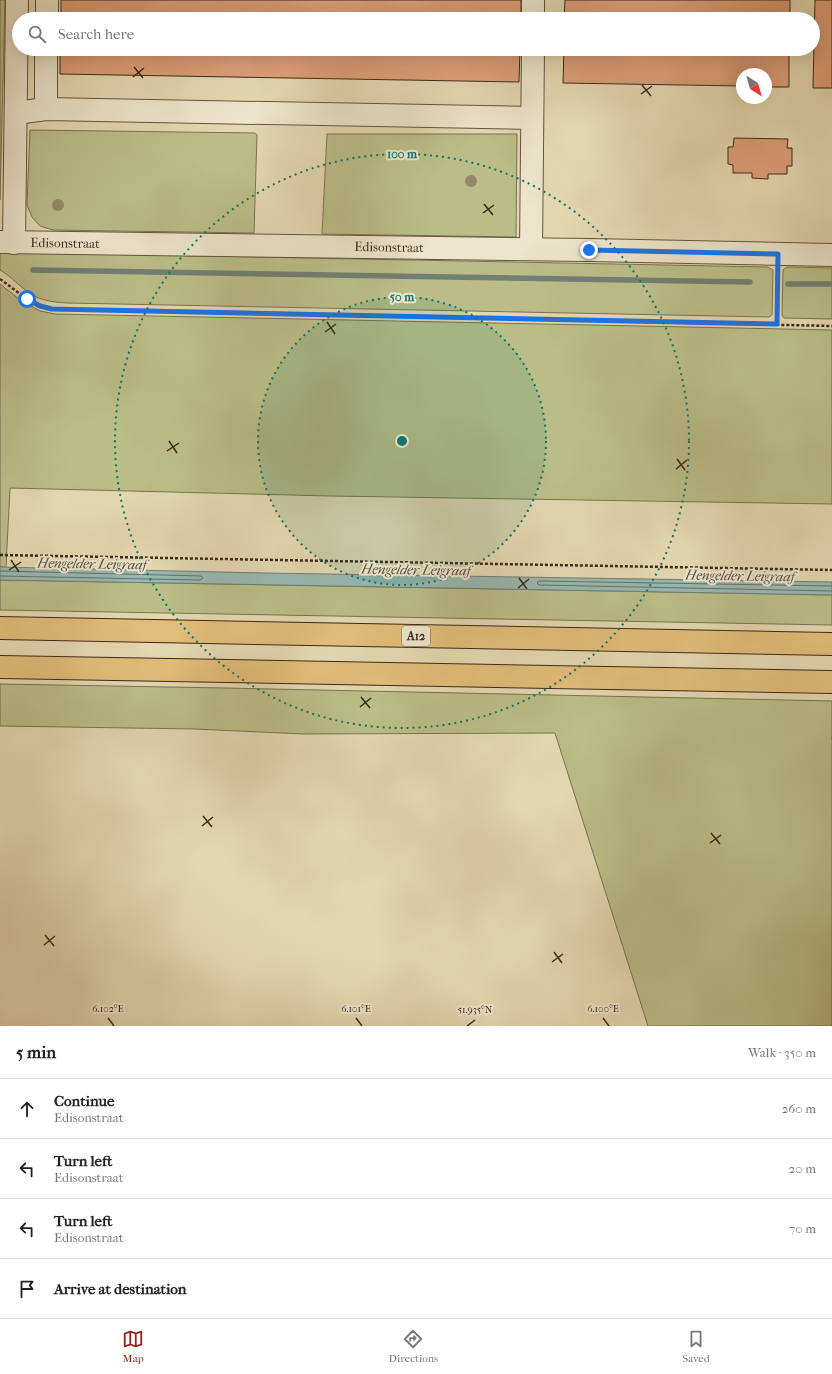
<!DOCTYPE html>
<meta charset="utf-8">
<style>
:root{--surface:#fff;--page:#f6f6f6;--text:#222;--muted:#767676;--line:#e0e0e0;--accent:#8f2418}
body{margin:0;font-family:"IM FELL French Canon",serif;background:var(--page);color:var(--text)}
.compass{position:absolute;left:736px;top:68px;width:36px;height:36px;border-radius:50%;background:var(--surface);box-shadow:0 4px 16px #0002;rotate:143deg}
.stop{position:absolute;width:12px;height:12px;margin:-9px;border:3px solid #1a73e8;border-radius:50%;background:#fff}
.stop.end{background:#1a73e8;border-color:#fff;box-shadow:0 1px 4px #0008}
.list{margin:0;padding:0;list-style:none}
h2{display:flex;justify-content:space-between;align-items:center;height:52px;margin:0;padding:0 16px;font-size:17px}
h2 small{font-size:13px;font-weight:400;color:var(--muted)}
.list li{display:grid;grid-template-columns:26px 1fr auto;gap:12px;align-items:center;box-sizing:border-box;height:60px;padding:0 16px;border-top:1px solid var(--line)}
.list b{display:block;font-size:15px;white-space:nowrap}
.list p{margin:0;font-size:13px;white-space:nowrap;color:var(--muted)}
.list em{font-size:13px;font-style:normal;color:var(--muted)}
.icon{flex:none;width:22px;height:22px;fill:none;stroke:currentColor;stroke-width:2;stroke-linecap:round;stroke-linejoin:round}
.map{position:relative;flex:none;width:832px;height:1026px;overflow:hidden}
.search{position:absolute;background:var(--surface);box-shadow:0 4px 16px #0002;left:12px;right:12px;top:12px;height:44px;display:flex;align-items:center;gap:10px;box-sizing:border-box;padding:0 14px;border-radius:22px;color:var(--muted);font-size:15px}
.sheet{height:292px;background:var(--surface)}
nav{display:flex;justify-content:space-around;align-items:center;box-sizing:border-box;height:56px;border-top:1px solid var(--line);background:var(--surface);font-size:11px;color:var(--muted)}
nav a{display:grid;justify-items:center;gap:2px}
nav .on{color:var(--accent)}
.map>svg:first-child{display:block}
</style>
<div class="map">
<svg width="832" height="1026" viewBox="0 0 832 1026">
<rect width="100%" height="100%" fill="#e4d7b0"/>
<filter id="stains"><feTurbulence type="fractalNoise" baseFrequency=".005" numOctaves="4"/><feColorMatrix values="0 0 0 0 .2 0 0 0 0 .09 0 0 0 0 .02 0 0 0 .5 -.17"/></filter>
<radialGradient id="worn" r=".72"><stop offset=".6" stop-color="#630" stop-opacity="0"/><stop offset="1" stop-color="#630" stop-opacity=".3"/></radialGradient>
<g fill="#babd87" stroke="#7a7352">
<path d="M0,0H5L0,200Z"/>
<path d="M30,130L255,133L257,135L254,233L53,230L40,226L32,217L27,205Z"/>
<path d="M327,134H517L516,237L322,234Z"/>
<path d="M0,252L768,267L773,270L772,315L769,317L67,303C50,302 36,300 23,288C15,282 9,275 0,270Z"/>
<path d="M787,267L832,268V319L784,318L782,315L783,270Z"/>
<path d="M0,284L19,299L40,311L55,314L832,330V504L330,496L10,488L6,567H0Z"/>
<path d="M0,580L832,595V625L0,610Z"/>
<path d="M0,684L225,688L832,701V737H831L832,740V1026H648L555,733L303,734L195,729L0,726Z"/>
</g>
<path fill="#97b8b1" stroke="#727f75" d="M0,567L265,573L832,582V595L0,580Z"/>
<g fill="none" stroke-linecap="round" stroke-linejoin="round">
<g stroke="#687066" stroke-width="1">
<path d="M0,571L201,576L203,578L200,580L0,576"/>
<path d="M832,586L539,581L537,583L539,585L832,591"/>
</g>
<g stroke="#727f75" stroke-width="5.5">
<path d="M33,270L750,282"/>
<path d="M788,284H832"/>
</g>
</g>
<g fill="#dc9f78" stroke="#3a291c">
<rect x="61" y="0" width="460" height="19"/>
<path d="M565,0H790V19H564Z"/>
<path d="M815,0H832V88H813Z"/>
<path d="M60,49H520L519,82L60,74Z"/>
<path d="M564,49H789V87H766V74H742V86L563,83Z"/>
<path d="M734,138L788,139L787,148H792V166H787V174H768V179L752,178V173H733V165L728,164V147H733Z"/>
</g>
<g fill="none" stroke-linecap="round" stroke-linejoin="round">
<defs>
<g id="minor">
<path d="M47,19V0"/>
<path d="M533,19V0"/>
<path d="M46,109V49"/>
<path d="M16,113L46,109L532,118"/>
<path d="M0,242L589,250L832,255"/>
<path d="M14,243L17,0"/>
<path d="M531,249L533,49"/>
</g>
<g id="highway">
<path d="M0,628L832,644"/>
<path d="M0,667L832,682"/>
</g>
</defs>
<use href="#minor" stroke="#645441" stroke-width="24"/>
<use href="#highway" stroke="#3a291c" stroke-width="24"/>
<g stroke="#3a291c" stroke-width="2.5" stroke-dasharray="3 2" stroke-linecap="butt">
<path d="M0,279C18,292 31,304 52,309L832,326"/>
<path d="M777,324V274"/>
<path d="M0,555L832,570"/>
</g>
<use href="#minor" stroke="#ede5cc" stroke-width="22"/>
<use href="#highway" stroke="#e2bc78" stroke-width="22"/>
</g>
<g fill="#95886a">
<circle cx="471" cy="181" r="6"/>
<circle cx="58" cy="205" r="6"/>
</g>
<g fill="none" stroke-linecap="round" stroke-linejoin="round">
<path stroke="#1a73e8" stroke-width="5" d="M27,299L40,306L52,309L777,324L778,254L589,250"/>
</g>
<path fill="none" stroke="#3a291c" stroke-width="1.5" d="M134,67L143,78M133,77L144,68M642,85L651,96M641,94L652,86M484,204L493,215M483,213L494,205M327,322L335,334M325,332L336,324M169,441L177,453M167,451L179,443M677,459L685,470M676,469L687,460M11,560L19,572M9,570L21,562M519,578L527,589M518,588L529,579M361,697L370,708M360,707L371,698M203,816L212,827M202,826L213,817M711,833L720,844M710,843L721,835M45,935L54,946M44,945L55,936M554,952L562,963M552,962L563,954M108,1018L114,1026M356,1018L362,1026M603,1018L609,1026M467,1026L475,1020"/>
<circle cx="402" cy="441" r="144" fill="#0f766e" fill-opacity=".12"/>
<g fill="none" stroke="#0f766e" stroke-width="2" stroke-dasharray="2 4">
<circle cx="402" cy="441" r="144"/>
<circle cx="402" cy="441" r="287"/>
</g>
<g text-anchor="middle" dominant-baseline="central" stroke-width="4" stroke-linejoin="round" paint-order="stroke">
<rect fill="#ede5cc" stroke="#706151" stroke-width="1" x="402" y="626" width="28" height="20" rx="3"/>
<g font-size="12" font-weight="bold" fill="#3a291c">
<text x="416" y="636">A12</text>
</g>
<g font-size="13" fill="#3a291c" stroke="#ede5cc">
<text transform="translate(65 243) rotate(1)">Edisonstraat</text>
<text transform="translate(389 247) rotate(1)">Edisonstraat</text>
</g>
<g font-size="14" font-style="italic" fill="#514d41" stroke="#ede5cc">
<text transform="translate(92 564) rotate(1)">Hengelder Leigraaf</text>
<text transform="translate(416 570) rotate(1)">Hengelder Leigraaf</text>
<text transform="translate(740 576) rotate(1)">Hengelder Leigraaf</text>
</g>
</g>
<g font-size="10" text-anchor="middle" fill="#3a291c" stroke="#ede5cc" stroke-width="4" stroke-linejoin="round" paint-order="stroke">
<text x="108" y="1012">6.102°E</text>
<text x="356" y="1012">6.101°E</text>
<text x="603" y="1012">6.100°E</text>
<text x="475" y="1013">51.935°N</text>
</g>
<circle cx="402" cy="441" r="6" fill="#0f766e" stroke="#ede5cc" stroke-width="2"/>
<g font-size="12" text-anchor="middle" font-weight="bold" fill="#0f766e" stroke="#ede5cc" stroke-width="4" stroke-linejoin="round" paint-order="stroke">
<text x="402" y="158">100 m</text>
<text x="402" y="301">50 m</text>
</g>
<rect width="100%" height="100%" filter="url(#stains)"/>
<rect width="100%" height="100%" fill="url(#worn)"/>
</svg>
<svg class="compass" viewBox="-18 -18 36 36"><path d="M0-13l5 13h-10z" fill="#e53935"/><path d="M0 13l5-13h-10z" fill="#767676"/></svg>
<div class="stop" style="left:27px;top:299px"></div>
<div class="stop end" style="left:589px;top:250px"></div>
<div class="search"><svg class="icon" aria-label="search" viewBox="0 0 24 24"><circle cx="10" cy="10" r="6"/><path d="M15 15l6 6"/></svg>Search here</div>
</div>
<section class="sheet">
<h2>5 min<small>Walk · 350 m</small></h2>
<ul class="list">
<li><svg class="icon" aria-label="ahead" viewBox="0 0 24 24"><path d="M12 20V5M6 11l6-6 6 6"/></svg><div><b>Continue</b><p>Edisonstraat</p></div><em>260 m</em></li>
<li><svg class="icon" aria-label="left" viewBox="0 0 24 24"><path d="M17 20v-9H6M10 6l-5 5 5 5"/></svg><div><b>Turn left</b><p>Edisonstraat</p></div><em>20 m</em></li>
<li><svg class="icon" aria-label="left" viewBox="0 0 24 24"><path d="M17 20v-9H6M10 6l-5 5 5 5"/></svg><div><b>Turn left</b><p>Edisonstraat</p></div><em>70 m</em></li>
<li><svg class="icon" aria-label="arrive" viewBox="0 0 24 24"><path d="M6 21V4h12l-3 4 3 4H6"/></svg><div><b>Arrive at destination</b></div></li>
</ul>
</section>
<nav>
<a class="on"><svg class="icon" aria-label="map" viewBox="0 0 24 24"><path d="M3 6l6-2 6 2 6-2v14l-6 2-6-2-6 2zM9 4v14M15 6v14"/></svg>Map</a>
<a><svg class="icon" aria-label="directions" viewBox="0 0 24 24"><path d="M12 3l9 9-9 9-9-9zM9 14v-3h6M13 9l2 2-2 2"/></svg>Directions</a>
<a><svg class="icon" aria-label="saved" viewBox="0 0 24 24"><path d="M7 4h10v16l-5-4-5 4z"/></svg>Saved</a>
</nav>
